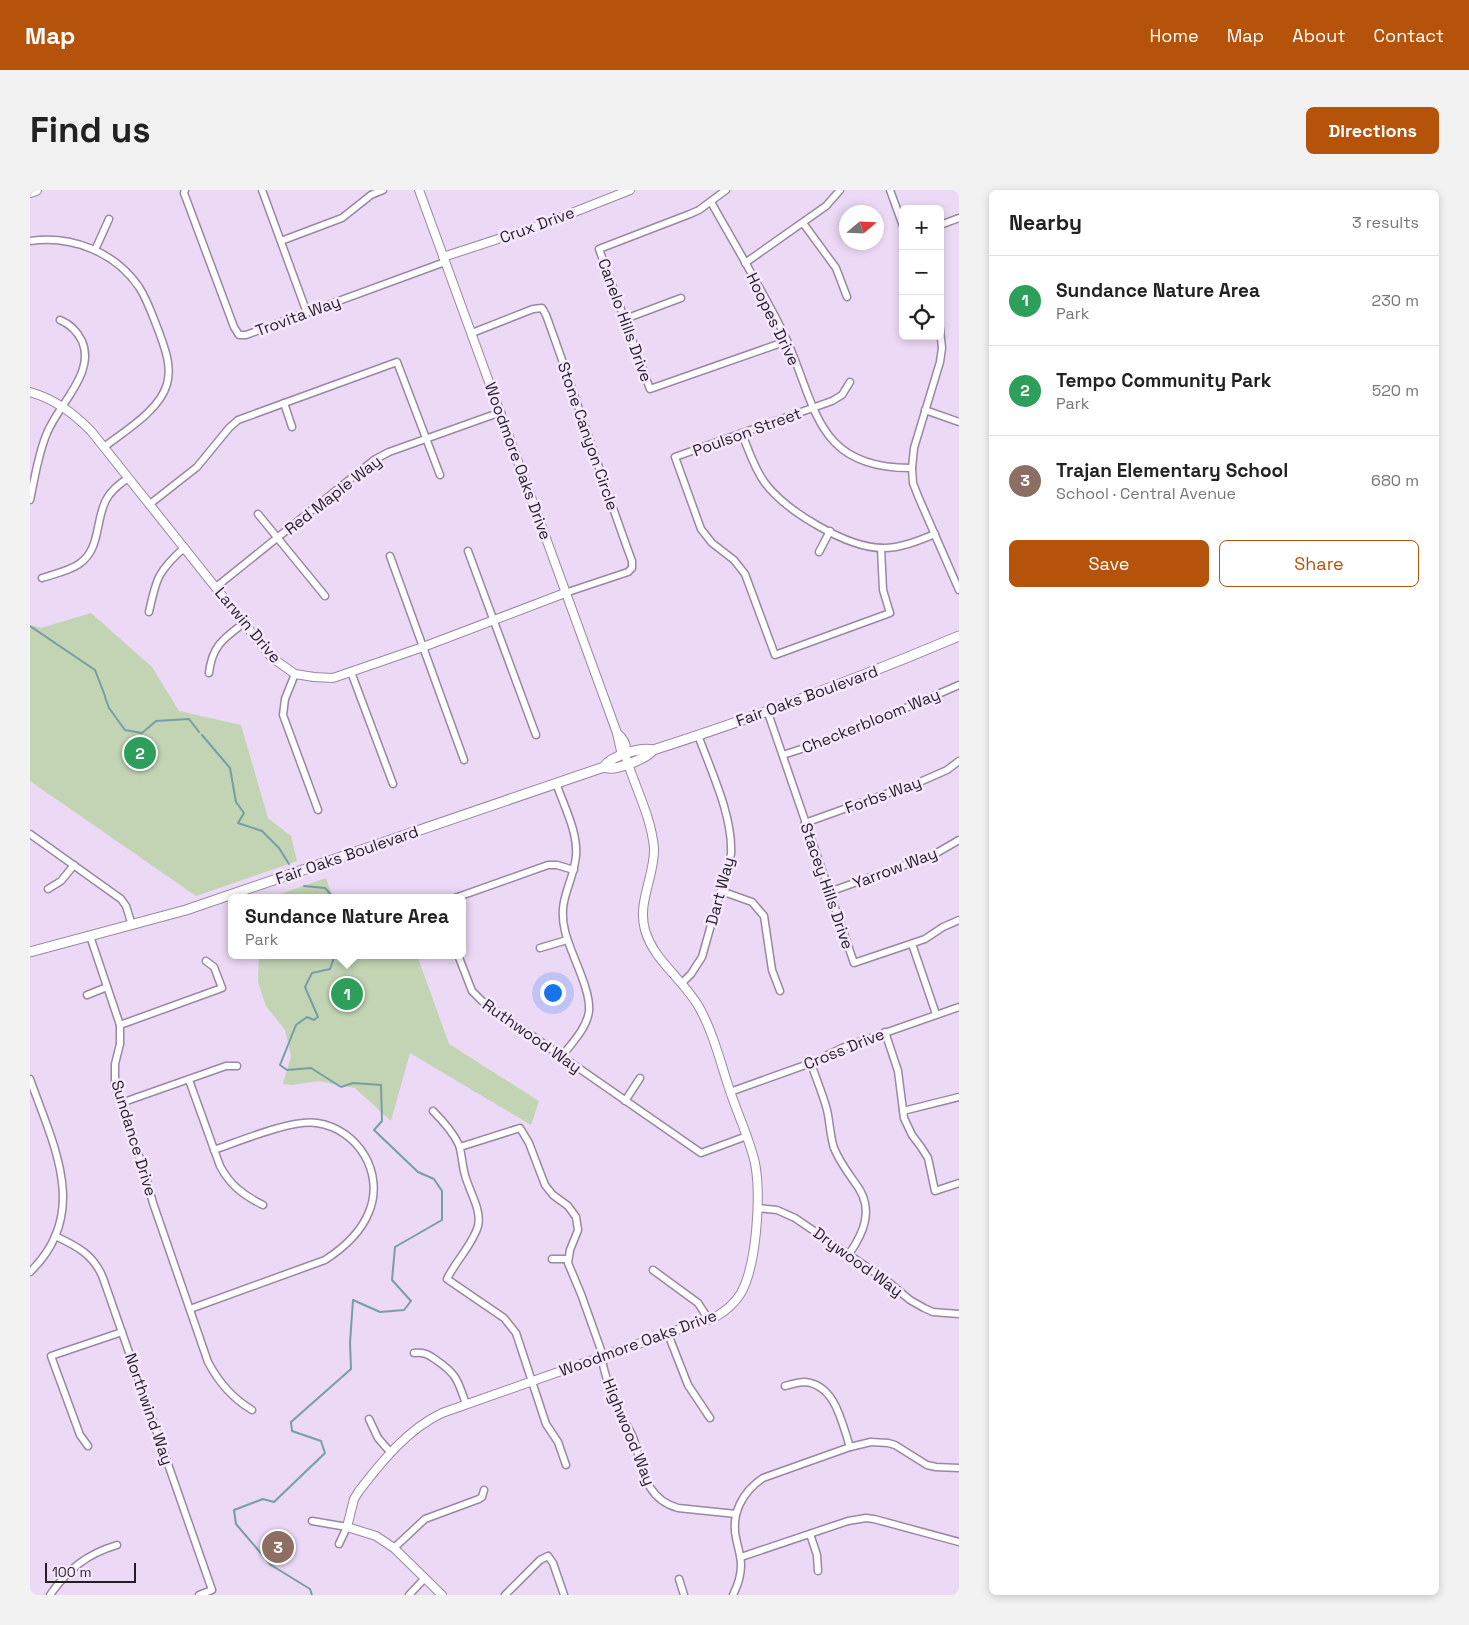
<!DOCTYPE html>
<meta charset="utf-8">
<style>
:root{--surface:#fff;--page:#f2f2f2;--text:#222;--muted:#767676;--line:#e0e0e0;--accent:#b45309}
body{margin:0;font-family:"Space Grotesk",sans-serif;background:var(--page);color:var(--text)}
.controls{position:absolute;right:15px;top:15px;display:grid;overflow:hidden;border-radius:8px;box-shadow:0 2px 8px #0003}
.controls button{width:45px;height:45px;display:grid;place-items:center;padding:0;border:0;border-bottom:1px solid var(--line);background:var(--surface);color:var(--text);font:25px sans-serif}
.compass{position:absolute;left:809px;top:15px;width:45px;height:45px;border-radius:50%;background:var(--surface);box-shadow:0 2px 8px #0003;rotate:71deg}
.scale{position:absolute;left:15px;bottom:12px;width:91px;box-sizing:border-box;padding-left:5px;border:2px solid #241d27;border-top:0;font-size:14px;line-height:18px;white-space:nowrap;color:#241d27;-webkit-text-stroke:4px #f7e8ff;paint-order:stroke}
.you{position:absolute;left:522px;top:802px;width:18px;height:18px;margin:-12px;border:4px solid #fff;border-radius:50%;background:#1a73e8;box-shadow:0 0 0 8px #1a73e833}
.badge{display:grid;place-items:center;width:32px;height:32px;border-radius:50%;background:var(--accent);color:#fff;font-size:16px;font-weight:700}
.pin{position:absolute;translate:-50% -50%;border:2px solid #fff;box-shadow:0 1px 5px #0006}
.popup{position:absolute;left:198px;top:704px;width:238px;height:65px;box-sizing:border-box;display:grid;place-content:center;border-radius:8px;background:var(--surface);filter:drop-shadow(0 1px 4px #0005);font-size:16px;white-space:nowrap;color:var(--muted)}
.popup b{font-size:19px;color:var(--text)}
.popup::after{content:'';position:absolute;left:50%;top:100%;margin-left:-10px;border:10px solid transparent;border-top-color:var(--surface)}
.list{margin:0;padding:0;list-style:none}
h2{display:flex;justify-content:space-between;align-items:center;height:65px;margin:0;padding:0 20px;font-size:21px}
h2 small{font-size:16px;font-weight:400;color:var(--muted)}
.list li{display:grid;grid-template-columns:32px 1fr auto;gap:15px;align-items:center;box-sizing:border-box;height:90px;padding:0 20px;border-top:1px solid var(--line)}
.list b{display:block;font-size:19px;white-space:nowrap}
.list p{margin:0;font-size:16px;white-space:nowrap;color:var(--muted)}
.list em{font-size:16px;font-style:normal;color:var(--muted)}
.actions{display:flex;gap:10px;padding:15px 20px}
.actions a{flex:1;padding:11px 0;border:1px solid var(--accent);border-radius:8px;text-align:center;font-size:18px;color:var(--accent)}
.actions .main{background:var(--accent);color:#fff}
.icon{flex:none;width:28px;height:28px;fill:none;stroke:currentColor;stroke-width:2;stroke-linecap:round;stroke-linejoin:round}
.map{position:relative;flex:none;width:929px;height:1405px;overflow:hidden;border-radius:8px}
header{display:flex;align-items:center;gap:30px;box-sizing:border-box;height:70px;padding:0 25px;background:var(--accent);color:#fff}
header strong{font-size:24px}
nav{display:flex;gap:28px;margin-inline-start:auto;font-size:18px}
.intro{display:flex;align-items:center;justify-content:space-between;box-sizing:border-box;height:120px;padding:0 30px}
h1{margin:0;font-size:35px}
.button{padding:12px 22px;border-radius:8px;background:var(--accent);color:#fff;font-size:18px;font-weight:700}
main{display:flex;gap:30px;padding:0 30px}
aside{flex:1;background:var(--surface);border-radius:8px;box-shadow:0 2px 8px #0003}
.map>svg:first-child{display:block}
</style>
<header>
<strong>Map</strong>
<nav><a>Home</a><a>Map</a><a>About</a><a>Contact</a></nav>
</header>
<div class="intro"><h1>Find us</h1><a class="button">Directions</a></div>
<main>
<div class="map">
<svg width="929" height="1405" viewBox="0 0 929 1405">
<rect width="100%" height="100%" fill="#ebd9f5"/>
<g fill="#c2d4b4">
<path d="M61,423L122,477L149,521L211,535L238,628L261,646L267,671L166,706L0,591V435L11,438Z"/>
<path d="M296,688L303,708H239Z"/>
<path d="M229,765H387L419,854L509,911L501,935L380,863L361,931L325,898L289,891L262,895L253,894L261,866L255,840L236,816L228,792Z"/>
</g>
<g fill="none" stroke-linecap="round" stroke-linejoin="round">
<g stroke="#779ea5" stroke-width="2">
<path d="M0,436L65,480L75,506"/>
<path d="M75,507L79,518L95,540L112,543L126,531L159,529L169,542"/>
<path d="M172,545L200,578L206,612L214,623L208,633L232,641L249,658L259,674"/>
<path d="M274,696L295,698L304,708"/>
<path d="M282,1405L280,1399L241,1375L206,1334L204,1320L233,1309L244,1312L295,1263L291,1251L262,1241L261,1232L321,1179L320,1153L323,1110L350,1122L374,1120L381,1111L362,1090L365,1057L412,1030V1001L404,989L388,982L344,940L352,931L351,895L323,893L311,897L281,878L257,880L250,875L266,835L277,827L284,830L288,827L275,797L282,783L300,779L305,765"/>
</g>
<defs>
<g id="minor">
<path d="M155,0L154,3L204,137L209,145H216L415,72"/>
<path d="M232,0L277,123"/>
<path d="M696,0L669,20L660,24L569,59L620,199L757,151"/>
<path d="M860,0L873,36"/>
<path d="M681,12C705,55 731,98 753,142C787,212 782,279 882,278"/>
<path d="M773,33L806,78L817,107"/>
<path d="M910,35L929,28"/>
<path d="M0,51C42,45 85,62 109,97C118,111 123,127 129,142C135,159 142,176 137,194C130,220 95,241 74,257"/>
<path d="M251,51L312,28L341,5L353,0"/>
<path d="M65,60L79,29"/>
<path d="M715,73L796,16L810,0"/>
<path d="M595,129L651,108"/>
<path d="M910,139L912,158L910,172L884,258L882,278L883,293L888,306L929,400"/>
<path d="M442,143L503,119L512,118L516,125C546,207 572,290 602,371V378L598,382L535,403"/>
<path d="M820,192L812,205L802,211L645,267L671,339L682,353L704,370L715,384L745,465L860,423L853,400L851,358"/>
<path d="M254,213L262,237"/>
<path d="M895,220L929,232"/>
<path d="M712,244C719,261 724,278 735,293C756,321 817,358 853,358C871,358 888,351 905,344"/>
<path d="M0,310C5,287 8,264 17,243C28,215 66,183 52,151C47,141 40,134 30,130"/>
<path d="M120,314L167,277L199,238L208,230L367,172L410,285"/>
<path d="M228,324L295,406"/>
<path d="M438,361L506,545"/>
<path d="M789,362L800,341"/>
<path d="M360,366L434,570"/>
<path d="M12,388C24,384 39,381 49,374C71,359 65,331 76,310C81,300 90,294 98,288"/>
<path d="M186,397L344,270L359,262L471,222"/>
<path d="M119,422C126,389 128,381 154,358"/>
<path d="M321,482L363,594"/>
<path d="M179,483C182,456 193,449 214,433"/>
<path d="M265,484L255,509L253,525L288,620"/>
<path d="M737,520L824,773L895,749L913,737L929,730"/>
<path d="M753,565L811,546L929,495"/>
<path d="M526,593C534,616 548,642 546,666C543,695 527,709 535,741C540,763 561,799 559,821C557,838 542,853 532,866"/>
<path d="M775,633L892,591L917,580L929,571"/>
<path d="M0,644L91,709L96,716L102,735"/>
<path d="M18,699L31,691L44,675"/>
<path d="M691,701L722,712L734,726L742,780L750,801"/>
<path d="M799,702L903,665L929,650"/>
<path d="M425,708L518,675H527L544,680"/>
<path d="M60,746L90,835V854L85,874V894L116,987L123,1013L178,1172C189,1193 202,1208 222,1220"/>
<path d="M882,754L906,824"/>
<path d="M510,758L537,750"/>
<path d="M428,765L442,801L452,811L671,963L717,946"/>
<path d="M652,793L661,784L672,767L701,664C703,626 681,581 668,545"/>
<path d="M57,805L77,797"/>
<path d="M90,835L192,798L184,777L176,771"/>
<path d="M855,842L868,881L874,928L882,945L891,957L898,968L905,1001L929,993"/>
<path d="M781,873C786,889 793,904 797,920C800,933 800,946 804,958C810,973 819,984 828,997C844,1021 833,1044 819,1064"/>
<path d="M0,889C23,955 61,1023 0,1082"/>
<path d="M159,890L190,976C200,995 213,1005 233,1015"/>
<path d="M700,902L781,873L812,858L929,817"/>
<path d="M595,911L610,888"/>
<path d="M91,913L196,876H207"/>
<path d="M403,921C413,931 423,942 429,955C432,964 432,975 435,985C439,1001 452,1020 448,1036C443,1054 425,1072 417,1089L474,1128L486,1143L516,1234L528,1252L536,1275"/>
<path d="M873,921L929,907"/>
<path d="M430,957L490,938L499,953L515,995L523,1005L538,1016L546,1027L548,1040L540,1060L538,1073L551,1104L571,1160C573,1167 572,1173 574,1179C577,1191 582,1204 587,1216C591,1227 598,1236 603,1247C613,1276 613,1308 648,1318L706,1324"/>
<path d="M728,1018L747,1020L765,1028L856,1090L880,1110L894,1118L903,1122L929,1124"/>
<path d="M25,1046C47,1056 64,1065 73,1088L182,1400L169,1405"/>
<path d="M522,1069H538"/>
<path d="M623,1080L668,1113L679,1130"/>
<path d="M160,1119L295,1070C312,1059 331,1042 339,1022C355,983 328,939 287,933C262,929 210,951 184,960"/>
<path d="M638,1144L658,1195L680,1228"/>
<path d="M384,1163C393,1162 398,1164 406,1170C427,1184 428,1191 436,1214"/>
<path d="M755,1196C762,1194 769,1192 775,1192C806,1195 812,1234 820,1257"/>
<path d="M339,1229L348,1248L361,1263"/>
<path d="M58,1256L50,1245L21,1166L92,1142"/>
<path d="M282,1331L317,1337L309,1354"/>
<path d="M780,1344L787,1365L788,1381"/>
<path d="M364,1358L395,1329L449,1309L452,1307L454,1300"/>
<path d="M711,1367L818,1331L836,1328L844,1329L929,1352"/>
<path d="M649,1389L654,1405"/>
<path d="M20,1405C38,1379 57,1364 87,1355"/>
<path d="M379,1405L394,1389"/>
<path d="M475,1405L510,1370L518,1366L523,1373L534,1405"/>
<path d="M703,1405C708,1395 711,1386 711,1375C711,1366 708,1358 706,1348C701,1324 712,1302 733,1288L820,1257L841,1252L858,1253L865,1255L897,1275L906,1277L929,1278"/>
</g>
<g id="tertiary">
<path d="M389,0L587,543L591,561L595,564"/>
<path d="M413,67L514,34L600,0"/>
<path d="M0,202C25,209 43,223 61,241L241,467L265,484L284,487L303,488L393,457L535,403"/>
<path d="M412,1405L364,1358L346,1346L317,1337L324,1309L329,1301C352,1271 378,1239 412,1223L687,1126C697,1120 705,1113 711,1103C727,1074 731,1005 725,973C719,947 707,923 699,898C690,871 683,842 669,817C653,789 624,771 615,740C607,712 625,686 624,658C621,625 604,596 595,564C598,555 594,549 587,543"/>
</g>
<g id="secondary">
<path d="M574,577C584,582 616,569 623,560"/>
<path d="M0,762L156,720L574,577C580,566 611,557 623,560C727,527 829,488 929,446"/>
</g>
<path id="primary" d="M0,2L6,0"/>
</defs>
<use href="#minor" stroke="#9988a2" stroke-width="9"/>
<use href="#tertiary" stroke="#9988a2" stroke-width="10"/>
<use href="#secondary" stroke="#9988a2" stroke-width="11"/>
<use href="#primary" stroke="#9988a2" stroke-width="12"/>
<use href="#minor" stroke="#fff" stroke-width="6"/>
<use href="#tertiary" stroke="#fff" stroke-width="8"/>
<use href="#secondary" stroke="#fff" stroke-width="9"/>
<use href="#primary" stroke="#fff" stroke-width="10"/>
</g>
<g text-anchor="middle" dominant-baseline="central" stroke-width="5" stroke-linejoin="round" paint-order="stroke">
<g font-size="16" fill="#241d27" stroke="#f7e8ff">
<text transform="translate(507 35) rotate(-20)">Crux Drive</text>
<text transform="translate(268 126) rotate(-20)">Trovita Way</text>
<text transform="translate(743 129) rotate(64)">Hoopes Drive</text>
<text transform="translate(595 130) rotate(70)">Canelo Hills Drive</text>
<text transform="translate(717 242) rotate(-20)">Poulson Street</text>
<text transform="translate(558 246) rotate(71)">Stone Canyon Circle</text>
<text transform="translate(488 271) rotate(70)">Woodmore Oaks Drive</text>
<text transform="translate(303 305) rotate(-38)">Red Maple Way</text>
<text transform="translate(218 435) rotate(50)">Larwin Drive</text>
<text transform="translate(777 506) rotate(-20)">Fair Oaks Boulevard</text>
<text transform="translate(841 531) rotate(-22)">Checkerbloom Way</text>
<text transform="translate(853 605) rotate(-20)">Forbs Way</text>
<text transform="translate(317 665) rotate(-19)">Fair Oaks Boulevard</text>
<text transform="translate(865 678) rotate(-21)">Yarrow Way</text>
<text transform="translate(797 696) rotate(71)">Stacey Hills Drive</text>
<text transform="translate(690 701) rotate(-75)">Dart Way</text>
<text transform="translate(502 846) rotate(35)">Ruthwood Way</text>
<text transform="translate(814 859) rotate(-22)">Cross Drive</text>
<text transform="translate(104 948) rotate(73)">Sundance Drive</text>
<text transform="translate(828 1072) rotate(36)">Drywood Way</text>
<text transform="translate(608 1153) rotate(-20)">Woodmore Oaks Drive</text>
<text transform="translate(119 1219) rotate(71)">Northwind Way</text>
<text transform="translate(599 1242) rotate(68)">Highwood Way</text>
</g>
</g>
</svg>
<div class="controls">
<button>+</button>
<button>−</button>
<button><svg class="icon" aria-label="locate" viewBox="0 0 24 24"><circle cx="12" cy="12" r="6"/><path d="M12 2v4M12 18v4M2 12h4M18 12h4"/></svg></button>
</div>
<svg class="compass" viewBox="-18 -18 36 36"><path d="M0-13l5 13h-10z" fill="#e53935"/><path d="M0 13l5-13h-10z" fill="#767676"/></svg>
<div class="scale">100 m</div>
<div class="you"></div>
<div class="pin badge" style="left:317px;top:804px;background:#2e9e5b">1</div>
<div class="popup"><b>Sundance Nature Area</b>Park</div>
<div class="pin badge" style="left:110px;top:563px;background:#2e9e5b">2</div>
<div class="pin badge" style="left:248px;top:1357px;background:#8d6e63">3</div>
</div>
<aside>
<h2>Nearby<small>3 results</small></h2>
<ul class="list">
<li><span class="badge" style="background:#2e9e5b">1</span><div><b>Sundance Nature Area</b><p>Park</p></div><em>230 m</em></li>
<li><span class="badge" style="background:#2e9e5b">2</span><div><b>Tempo Community Park</b><p>Park</p></div><em>520 m</em></li>
<li><span class="badge" style="background:#8d6e63">3</span><div><b>Trajan Elementary School</b><p>School · Central Avenue</p></div><em>680 m</em></li>
</ul>
<div class="actions"><a class="main">Save</a><a>Share</a></div>
</aside>
</main>
